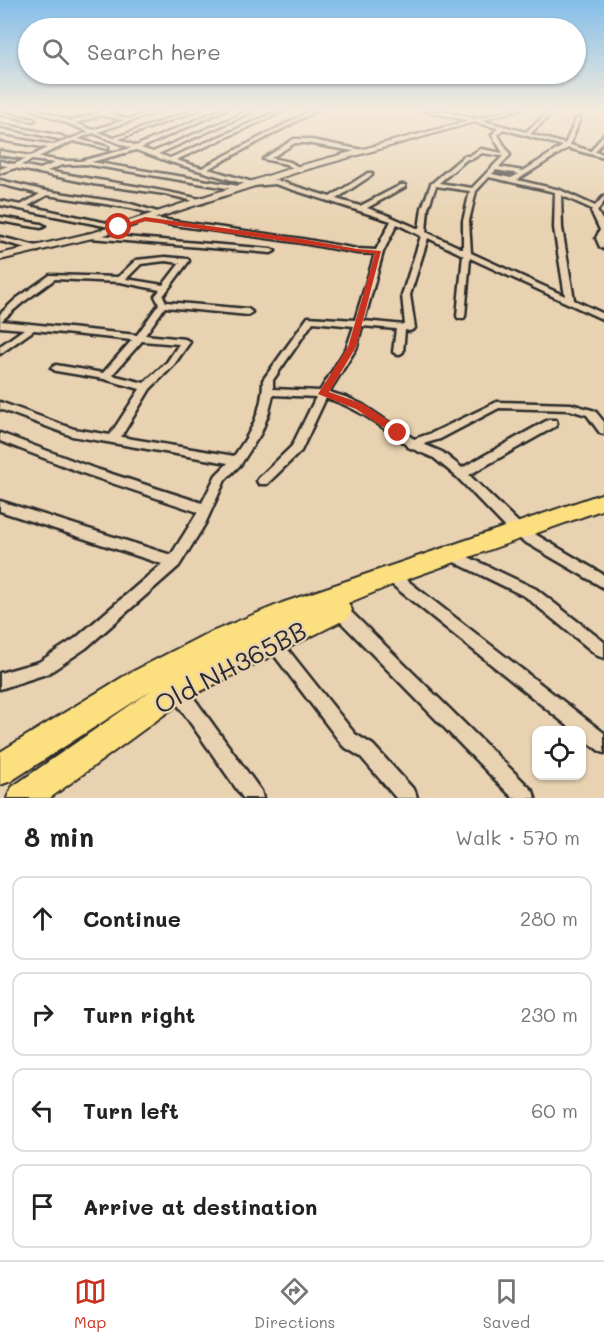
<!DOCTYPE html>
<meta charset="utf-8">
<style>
:root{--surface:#fff;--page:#f6f6f6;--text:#222;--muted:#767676;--line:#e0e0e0;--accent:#c8321e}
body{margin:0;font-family:Mali,sans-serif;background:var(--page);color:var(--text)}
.controls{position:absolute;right:18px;bottom:18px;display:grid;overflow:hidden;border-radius:12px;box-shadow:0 2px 4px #0004}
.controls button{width:54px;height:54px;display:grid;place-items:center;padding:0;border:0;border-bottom:2px solid var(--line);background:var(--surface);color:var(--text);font:30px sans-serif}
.stop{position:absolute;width:18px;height:18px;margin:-14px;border:4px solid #c8321e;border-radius:50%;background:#fff}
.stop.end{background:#c8321e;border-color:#fff;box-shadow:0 2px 6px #0008}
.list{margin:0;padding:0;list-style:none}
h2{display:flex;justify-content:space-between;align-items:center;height:78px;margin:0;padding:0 24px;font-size:26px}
h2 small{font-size:20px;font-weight:400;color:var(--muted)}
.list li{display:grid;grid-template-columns:39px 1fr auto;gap:18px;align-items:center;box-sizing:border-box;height:84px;margin:0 12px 12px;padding:0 12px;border:2px solid var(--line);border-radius:12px}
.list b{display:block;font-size:22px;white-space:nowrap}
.list em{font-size:20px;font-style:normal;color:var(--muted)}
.icon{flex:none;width:33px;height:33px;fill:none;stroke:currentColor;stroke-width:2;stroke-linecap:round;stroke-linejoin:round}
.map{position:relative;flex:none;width:604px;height:798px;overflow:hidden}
.search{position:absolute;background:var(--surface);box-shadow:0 2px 4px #0004;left:18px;right:18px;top:18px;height:66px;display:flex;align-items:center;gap:15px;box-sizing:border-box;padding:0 21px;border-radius:33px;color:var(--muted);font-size:22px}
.sheet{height:462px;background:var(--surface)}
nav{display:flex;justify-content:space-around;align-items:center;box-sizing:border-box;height:84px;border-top:2px solid var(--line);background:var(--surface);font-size:16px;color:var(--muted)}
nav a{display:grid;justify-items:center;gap:3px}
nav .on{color:var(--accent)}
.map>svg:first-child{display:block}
</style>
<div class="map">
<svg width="604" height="798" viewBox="0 0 604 798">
<rect width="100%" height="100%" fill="#e8d2b1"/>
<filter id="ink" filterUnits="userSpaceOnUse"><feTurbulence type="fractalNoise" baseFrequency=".0167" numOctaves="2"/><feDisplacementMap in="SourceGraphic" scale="12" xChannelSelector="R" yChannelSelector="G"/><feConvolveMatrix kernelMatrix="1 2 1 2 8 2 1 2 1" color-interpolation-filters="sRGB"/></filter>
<g filter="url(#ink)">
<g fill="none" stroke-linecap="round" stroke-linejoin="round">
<defs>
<g id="minor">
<path d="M31,109H36L71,121L112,109H117L107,113L129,119L161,109H166L98,132L114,138L196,109H201L119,139L136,146L222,109H227L141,148L153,152L253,109H258L158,154L170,158L283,109H288L176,160L202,168L314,109H319L208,169L252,182L275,180L330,197L368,173H372V175L336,199L360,206L401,185H405V187L367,208L387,215L419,229L422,208L431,184L464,156H469L481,149L503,153L492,135L498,128L423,110V109L448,112L526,132L548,113L550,115L530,134L565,144L576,119L580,118L570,145L591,151L604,134V140L595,152L604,154V158L568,148L517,180L560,190L595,206L604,196V202L597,211L604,223V249L600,247L596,238L600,230L591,211L592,209L561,195L562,228L574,300L604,314V320L470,258L465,316L464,318H458L457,316L463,255L428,238L410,295L415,328L410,331L405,330L403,352L398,355L393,352L396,329L362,326L357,347L329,392L348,398L363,405L414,439L432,433L497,402L571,404L595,411L604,422V434L600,433L587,415L570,410L499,408L440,439L423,444L442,452L462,468L548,420H556L557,423L556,426L469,475L523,527L604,575V588L513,535L457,477L434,458L408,447L402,441C378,424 355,406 326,398L301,451L267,484H259L257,481L259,478L292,446L316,397L273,395L269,412L261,433L241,464L225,480L205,524L179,566L86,648L49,673L0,689V673L39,662L76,638L162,564L0,511V501L171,555L198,512L85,474L0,441V433L93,468L202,503L216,475L228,463L72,436L0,409V402L74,429L110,435L140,389L104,379L56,371L51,368L56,365L103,373L132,340L34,330L0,354V346L24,329L0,327V314L16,299L50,275L118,277L136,260L165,257L188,259L189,261L163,296L166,302L248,309L252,312L248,315L165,307L145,335L185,339L190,342L173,366L150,389L121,437L234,456C251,433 263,410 263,380L308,317L355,320L375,254L357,253L302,243L145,221L142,219L145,217L302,239L357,249L376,250L391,221L275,184L252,186L167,161L136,150L91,162L239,186L242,188L239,190L85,164L62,165L47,171C99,181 152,187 204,200V202L202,203L165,194L93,184L15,168L0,173V169L8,166L0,165V161L14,164L26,159L0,155V151L31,156L48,148L0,140V136L54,145L89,132ZM102,115L124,120L93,130L75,123ZM503,129L563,146L523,171L499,167L510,155L498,135ZM93,133L131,148L81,161H61L38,157L73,141L108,149V147L78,139ZM482,153L503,156L472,188L439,183L467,159H472ZM32,160L55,163L40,169L21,165ZM496,170L519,174L511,178L492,174ZM489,177L555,192L554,228L565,296L471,253L469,221L476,191ZM436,186L470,191L463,221V249L426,232L428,208ZM397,224L421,236L402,295L405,325L364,321L383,252ZM165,261L180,263L163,285L126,279L141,264ZM55,279L120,282L160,290L155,296L159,304L137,335L1,321L22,303ZM313,322L354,326L347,347L320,391L273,389V380ZM142,341L179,344L167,362L144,383L112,375Z"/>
<path d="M0,112L33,119L35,120L33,121L0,114Z"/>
<path d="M0,124L62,136L65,138L62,140L0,126Z"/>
<path d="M294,139H306L368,151L365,153L306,143H295L271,158L290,162L300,168L301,169L298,171L286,164L263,159Z"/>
<path d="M0,180L46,191L131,204L164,214L161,216L131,208L47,195L28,206L121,226V228L119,229L0,205V201L21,205L40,194L0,184Z"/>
<path d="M0,217L41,224L45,226L41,228L0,221Z"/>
<path d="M87,234L271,249L275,251L271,253L90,238H87Z"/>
<path d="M0,237L41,247L42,249L38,251L0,241Z"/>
<path d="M451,549L536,589L604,642V658L598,656L526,597L446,558L444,554L446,550Z"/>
<path d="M390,569L395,571L604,733V753L598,750L582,737V730H573L385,579L383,575L385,571Z"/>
<path d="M339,604L344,605L533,791L535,798H513L334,615L332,610L334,605Z"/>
<path d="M273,635L278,637L355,734L373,745L415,791L417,798H396L361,757L343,746L268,647L265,642L268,637Z"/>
<path d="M177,681L183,683L261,791L263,798H243L171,695L169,689L171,683Z"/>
</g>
<path id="tertiary" d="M513,109H521L301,171L101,236L0,260V254L95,232L295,167Z"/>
<path id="primary" d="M604,493V509L399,582L348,603L352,610L348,618L187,698L50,798H7L12,787L152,690L11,781L0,785V752L126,675L202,636L282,603Z"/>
</defs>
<use href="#minor" stroke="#2b2b2b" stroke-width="5"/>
<use href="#tertiary" stroke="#2b2b2b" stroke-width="4"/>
<use href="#primary" stroke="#2b2b2b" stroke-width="4"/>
<use href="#minor" fill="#e8d2b1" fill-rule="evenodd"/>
<use href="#tertiary" fill="#e8d2b1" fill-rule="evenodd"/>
<use href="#primary" fill="#fce080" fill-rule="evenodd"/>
</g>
</g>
<linearGradient id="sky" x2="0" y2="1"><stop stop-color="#83beea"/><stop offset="0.5" stop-color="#f5ebdc"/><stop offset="1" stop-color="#f5ebdc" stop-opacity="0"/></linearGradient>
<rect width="604" height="220" fill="url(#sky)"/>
<path fill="#c8321e" d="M145,217L302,239L357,249L381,251L356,347L329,392L363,404L402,430V435H395L356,409L318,394L348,347L375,254L145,221L119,229L116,227Z"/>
<g text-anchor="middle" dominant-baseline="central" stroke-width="4.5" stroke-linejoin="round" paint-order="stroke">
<g font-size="26" fill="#2b2b2b" stroke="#e8d2b1">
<text transform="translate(230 667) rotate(-28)">Old NH365BB</text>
</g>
</g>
</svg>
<div class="controls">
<button><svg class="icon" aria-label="locate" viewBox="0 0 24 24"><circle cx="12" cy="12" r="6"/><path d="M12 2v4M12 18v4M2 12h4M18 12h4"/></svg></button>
</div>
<div class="stop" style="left:119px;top:227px"></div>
<div class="stop end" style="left:398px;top:433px"></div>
<div class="search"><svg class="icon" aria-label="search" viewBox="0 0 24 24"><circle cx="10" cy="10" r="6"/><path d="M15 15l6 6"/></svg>Search here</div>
</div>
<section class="sheet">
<h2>8 min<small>Walk · 570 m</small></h2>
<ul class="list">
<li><svg class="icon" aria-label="ahead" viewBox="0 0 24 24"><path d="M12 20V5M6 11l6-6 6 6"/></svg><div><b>Continue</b></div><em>280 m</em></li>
<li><svg class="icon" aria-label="right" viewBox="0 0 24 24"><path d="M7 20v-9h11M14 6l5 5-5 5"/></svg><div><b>Turn right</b></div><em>230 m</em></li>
<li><svg class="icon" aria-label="left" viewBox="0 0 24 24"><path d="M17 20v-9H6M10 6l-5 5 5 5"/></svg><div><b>Turn left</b></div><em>60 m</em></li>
<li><svg class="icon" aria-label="arrive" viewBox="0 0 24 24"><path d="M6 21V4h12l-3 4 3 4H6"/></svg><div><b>Arrive at destination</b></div></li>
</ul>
</section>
<nav>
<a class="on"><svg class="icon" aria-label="map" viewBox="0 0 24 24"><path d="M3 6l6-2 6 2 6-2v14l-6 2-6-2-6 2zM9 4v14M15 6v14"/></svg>Map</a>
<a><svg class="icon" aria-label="directions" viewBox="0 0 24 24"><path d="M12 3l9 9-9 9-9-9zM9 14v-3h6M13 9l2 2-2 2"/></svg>Directions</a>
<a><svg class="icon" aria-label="saved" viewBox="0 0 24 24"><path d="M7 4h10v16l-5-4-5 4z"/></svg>Saved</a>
</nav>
